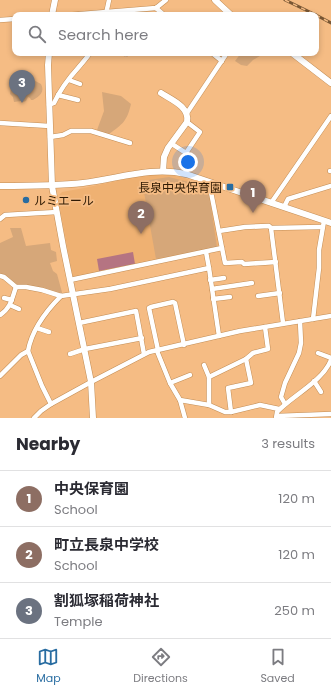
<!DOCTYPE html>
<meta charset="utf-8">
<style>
:root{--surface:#fff;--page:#f7f7f7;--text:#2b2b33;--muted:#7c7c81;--line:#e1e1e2;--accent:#286ca1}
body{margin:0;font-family:Poppins,"Noto Sans JP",sans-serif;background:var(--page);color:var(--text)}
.you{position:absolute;left:188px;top:162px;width:14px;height:14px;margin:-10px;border:3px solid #fff;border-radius:50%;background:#1a73e8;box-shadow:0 0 0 6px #1a73e833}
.badge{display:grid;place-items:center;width:26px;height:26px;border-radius:50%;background:var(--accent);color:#fff;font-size:13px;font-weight:700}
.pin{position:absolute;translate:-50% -33px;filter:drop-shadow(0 1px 2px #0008)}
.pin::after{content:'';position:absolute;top:21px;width:14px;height:12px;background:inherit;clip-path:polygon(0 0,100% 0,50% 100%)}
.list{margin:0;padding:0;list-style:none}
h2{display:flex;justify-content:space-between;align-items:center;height:52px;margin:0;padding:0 16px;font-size:17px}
h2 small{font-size:13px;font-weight:400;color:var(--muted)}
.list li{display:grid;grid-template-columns:26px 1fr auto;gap:12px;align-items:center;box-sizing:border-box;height:56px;padding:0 16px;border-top:1px solid var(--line)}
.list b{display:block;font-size:15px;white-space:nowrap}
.list p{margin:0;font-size:13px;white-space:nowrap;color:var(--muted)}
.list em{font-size:13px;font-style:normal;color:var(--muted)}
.icon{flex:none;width:22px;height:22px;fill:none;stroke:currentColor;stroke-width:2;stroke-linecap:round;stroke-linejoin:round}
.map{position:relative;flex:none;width:331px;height:418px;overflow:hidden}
.search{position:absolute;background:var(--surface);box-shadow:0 2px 6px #0003;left:12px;right:12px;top:12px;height:44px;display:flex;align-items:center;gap:10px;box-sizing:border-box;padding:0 14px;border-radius:8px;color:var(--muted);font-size:15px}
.sheet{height:220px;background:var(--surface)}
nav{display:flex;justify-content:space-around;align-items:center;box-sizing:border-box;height:56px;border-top:1px solid var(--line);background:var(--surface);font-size:11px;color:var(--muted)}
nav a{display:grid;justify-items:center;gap:2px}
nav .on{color:var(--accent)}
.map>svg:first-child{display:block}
</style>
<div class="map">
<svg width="331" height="418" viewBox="0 0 331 418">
<rect width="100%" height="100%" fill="#f5bc84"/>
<path fill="#efb172" d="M162,174L182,177L208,187L219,244L217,248L73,278L58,198L59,195L62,192L84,188L140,176Z"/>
<g fill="#d6a779">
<path d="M241,53H265L253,60L247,66L241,65L235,61Z"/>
<path d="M22,74L41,84C45,92 40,96 33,100H31L30,98L28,97L26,101L23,102L21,101L14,102L13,97L10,94L12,81L16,75Z"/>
<path d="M102,92L121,96L131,104C127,121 123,124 109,134L97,130L104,111Z"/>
<path d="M169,177L208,187L217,247L156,259L142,181Z"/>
<path d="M10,228H21L26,246L50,243L51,250L56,252L57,261L50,263L53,271L57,274L63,296L17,285L0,275V243L13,237Z"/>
</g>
<path fill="#b57482" d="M133,252L135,264L99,271L97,259Z"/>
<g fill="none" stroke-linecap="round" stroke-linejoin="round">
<defs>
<g id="street">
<path d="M156,8L164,15"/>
<path d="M106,14L109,0"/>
<path d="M69,15L156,8L166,0"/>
<path d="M0,20L15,19"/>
<path d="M123,53L126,54"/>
<path d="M212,53L222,61"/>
<path d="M69,80L80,84"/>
<path d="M58,95L78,100"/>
<path d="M49,105L54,103C60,90 68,79 78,68C82,63 86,59 90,53"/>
<path d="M187,113L227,53"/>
<path d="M0,123L50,126"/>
<path d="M50,137L63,135L71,131H91L130,143"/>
<path d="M172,144L186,153L200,132L187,122"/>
<path d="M330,171H331"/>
<path d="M271,203L331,116"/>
<path d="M284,207L288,199L331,186"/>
<path d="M0,219L5,215L57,212"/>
<path d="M271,228L322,227"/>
<path d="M219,231L245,227L269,226L271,228L283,323"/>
<path d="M222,248L225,263L242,262L244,264L276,262"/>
<path d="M206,252L209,268"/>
<path d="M0,276L4,277L16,287H26L42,290L61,296L110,289L209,268L219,336"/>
<path d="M70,280L222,248L209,182"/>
<path d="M210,280L224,278"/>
<path d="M212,289L252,283"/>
<path d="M258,296L280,293"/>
<path d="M4,298L12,300"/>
<path d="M213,299L230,297"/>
<path d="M10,305L19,309"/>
<path d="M0,315C11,308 12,298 16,287"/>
<path d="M313,319L319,268V250L324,221"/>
<path d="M79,323L136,311L144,354"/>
<path d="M37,328L49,332"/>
<path d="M158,350L149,308L151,307L173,302L175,303L184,345"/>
<path d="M28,351L42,386L51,404"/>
<path d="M157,351L170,383L180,400L185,418"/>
<path d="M318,353L331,358"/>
<path d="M70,354L85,349L142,338"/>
<path d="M204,365L209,377"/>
<path d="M0,376L21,355L28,351C32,329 46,311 61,296"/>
<path d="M314,381L321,392"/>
<path d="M170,383L190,375"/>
<path d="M180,400L209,405L225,412H231L260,405L279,409"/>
<path d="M285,404L281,397L285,383L299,353L301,343L300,321"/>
<path d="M209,405V377L246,359L253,353L268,349L265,327"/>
<path d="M231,412L228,388L251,383L246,359"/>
<path d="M277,416L331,414"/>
<path d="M34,418L41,411L51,404L91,382L149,352L240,331L331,316"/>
<path d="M276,418L277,412C293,395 322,382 331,360"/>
</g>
<g id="secondary">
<path d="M215,0L231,15"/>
<path d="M52,15L55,0"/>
<path d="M49,53L48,65L52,186L63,246L91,382L93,418"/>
<path d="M292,53L331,83"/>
<path d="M161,93C172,100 190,107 187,122L168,148L164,157L163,171"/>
<path d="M0,186C28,186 55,186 83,183C118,179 151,166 186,174L331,223"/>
</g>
</defs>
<use href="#street" stroke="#c28d55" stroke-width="5.5"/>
<use href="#secondary" stroke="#c28d55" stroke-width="7"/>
<use href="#street" stroke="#fff" stroke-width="4.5"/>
<use href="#secondary" stroke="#fff" stroke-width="6"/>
<defs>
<g id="rail">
<path d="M285,0L316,15"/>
<path d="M316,15L331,23"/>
</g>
</defs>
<use href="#rail" stroke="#795734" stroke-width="3"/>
<use href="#rail" stroke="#f5bc84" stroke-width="1.5" stroke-dasharray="4.5" stroke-linecap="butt"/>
</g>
<g fill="#286ca1" stroke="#f5bc84" stroke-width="1.5">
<rect x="226" y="183" width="8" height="8" rx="2"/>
<circle cx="26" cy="200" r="4"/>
</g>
<g text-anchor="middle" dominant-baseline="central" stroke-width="3.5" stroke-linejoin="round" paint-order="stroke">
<g font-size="12" fill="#301b04" stroke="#f5bc84" text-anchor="end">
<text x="222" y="187">長泉中央保育園</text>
<text x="34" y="200" text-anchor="start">ルミエール</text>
</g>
</g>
</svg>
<div class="you"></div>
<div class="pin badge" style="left:253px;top:213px;background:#8d6e63">1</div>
<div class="pin badge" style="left:141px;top:234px;background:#8d6e63">2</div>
<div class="pin badge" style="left:22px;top:103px;background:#6b7280">3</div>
<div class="search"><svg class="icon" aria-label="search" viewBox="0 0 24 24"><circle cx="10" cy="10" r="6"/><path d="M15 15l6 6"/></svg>Search here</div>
</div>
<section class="sheet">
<h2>Nearby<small>3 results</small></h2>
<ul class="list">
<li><span class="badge" style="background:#8d6e63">1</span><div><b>中央保育園</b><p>School</p></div><em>120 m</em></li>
<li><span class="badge" style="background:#8d6e63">2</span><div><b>町立長泉中学校</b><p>School</p></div><em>120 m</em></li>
<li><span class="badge" style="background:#6b7280">3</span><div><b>割狐塚稲荷神社</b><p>Temple</p></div><em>250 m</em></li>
</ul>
</section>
<nav>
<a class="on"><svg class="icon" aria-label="map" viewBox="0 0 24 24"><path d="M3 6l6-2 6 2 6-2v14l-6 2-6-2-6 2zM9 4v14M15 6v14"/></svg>Map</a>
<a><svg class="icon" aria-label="directions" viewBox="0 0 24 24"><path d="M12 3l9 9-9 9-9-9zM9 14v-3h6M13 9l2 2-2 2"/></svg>Directions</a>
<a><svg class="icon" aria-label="saved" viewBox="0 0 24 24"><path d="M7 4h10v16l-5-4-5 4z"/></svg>Saved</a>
</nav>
